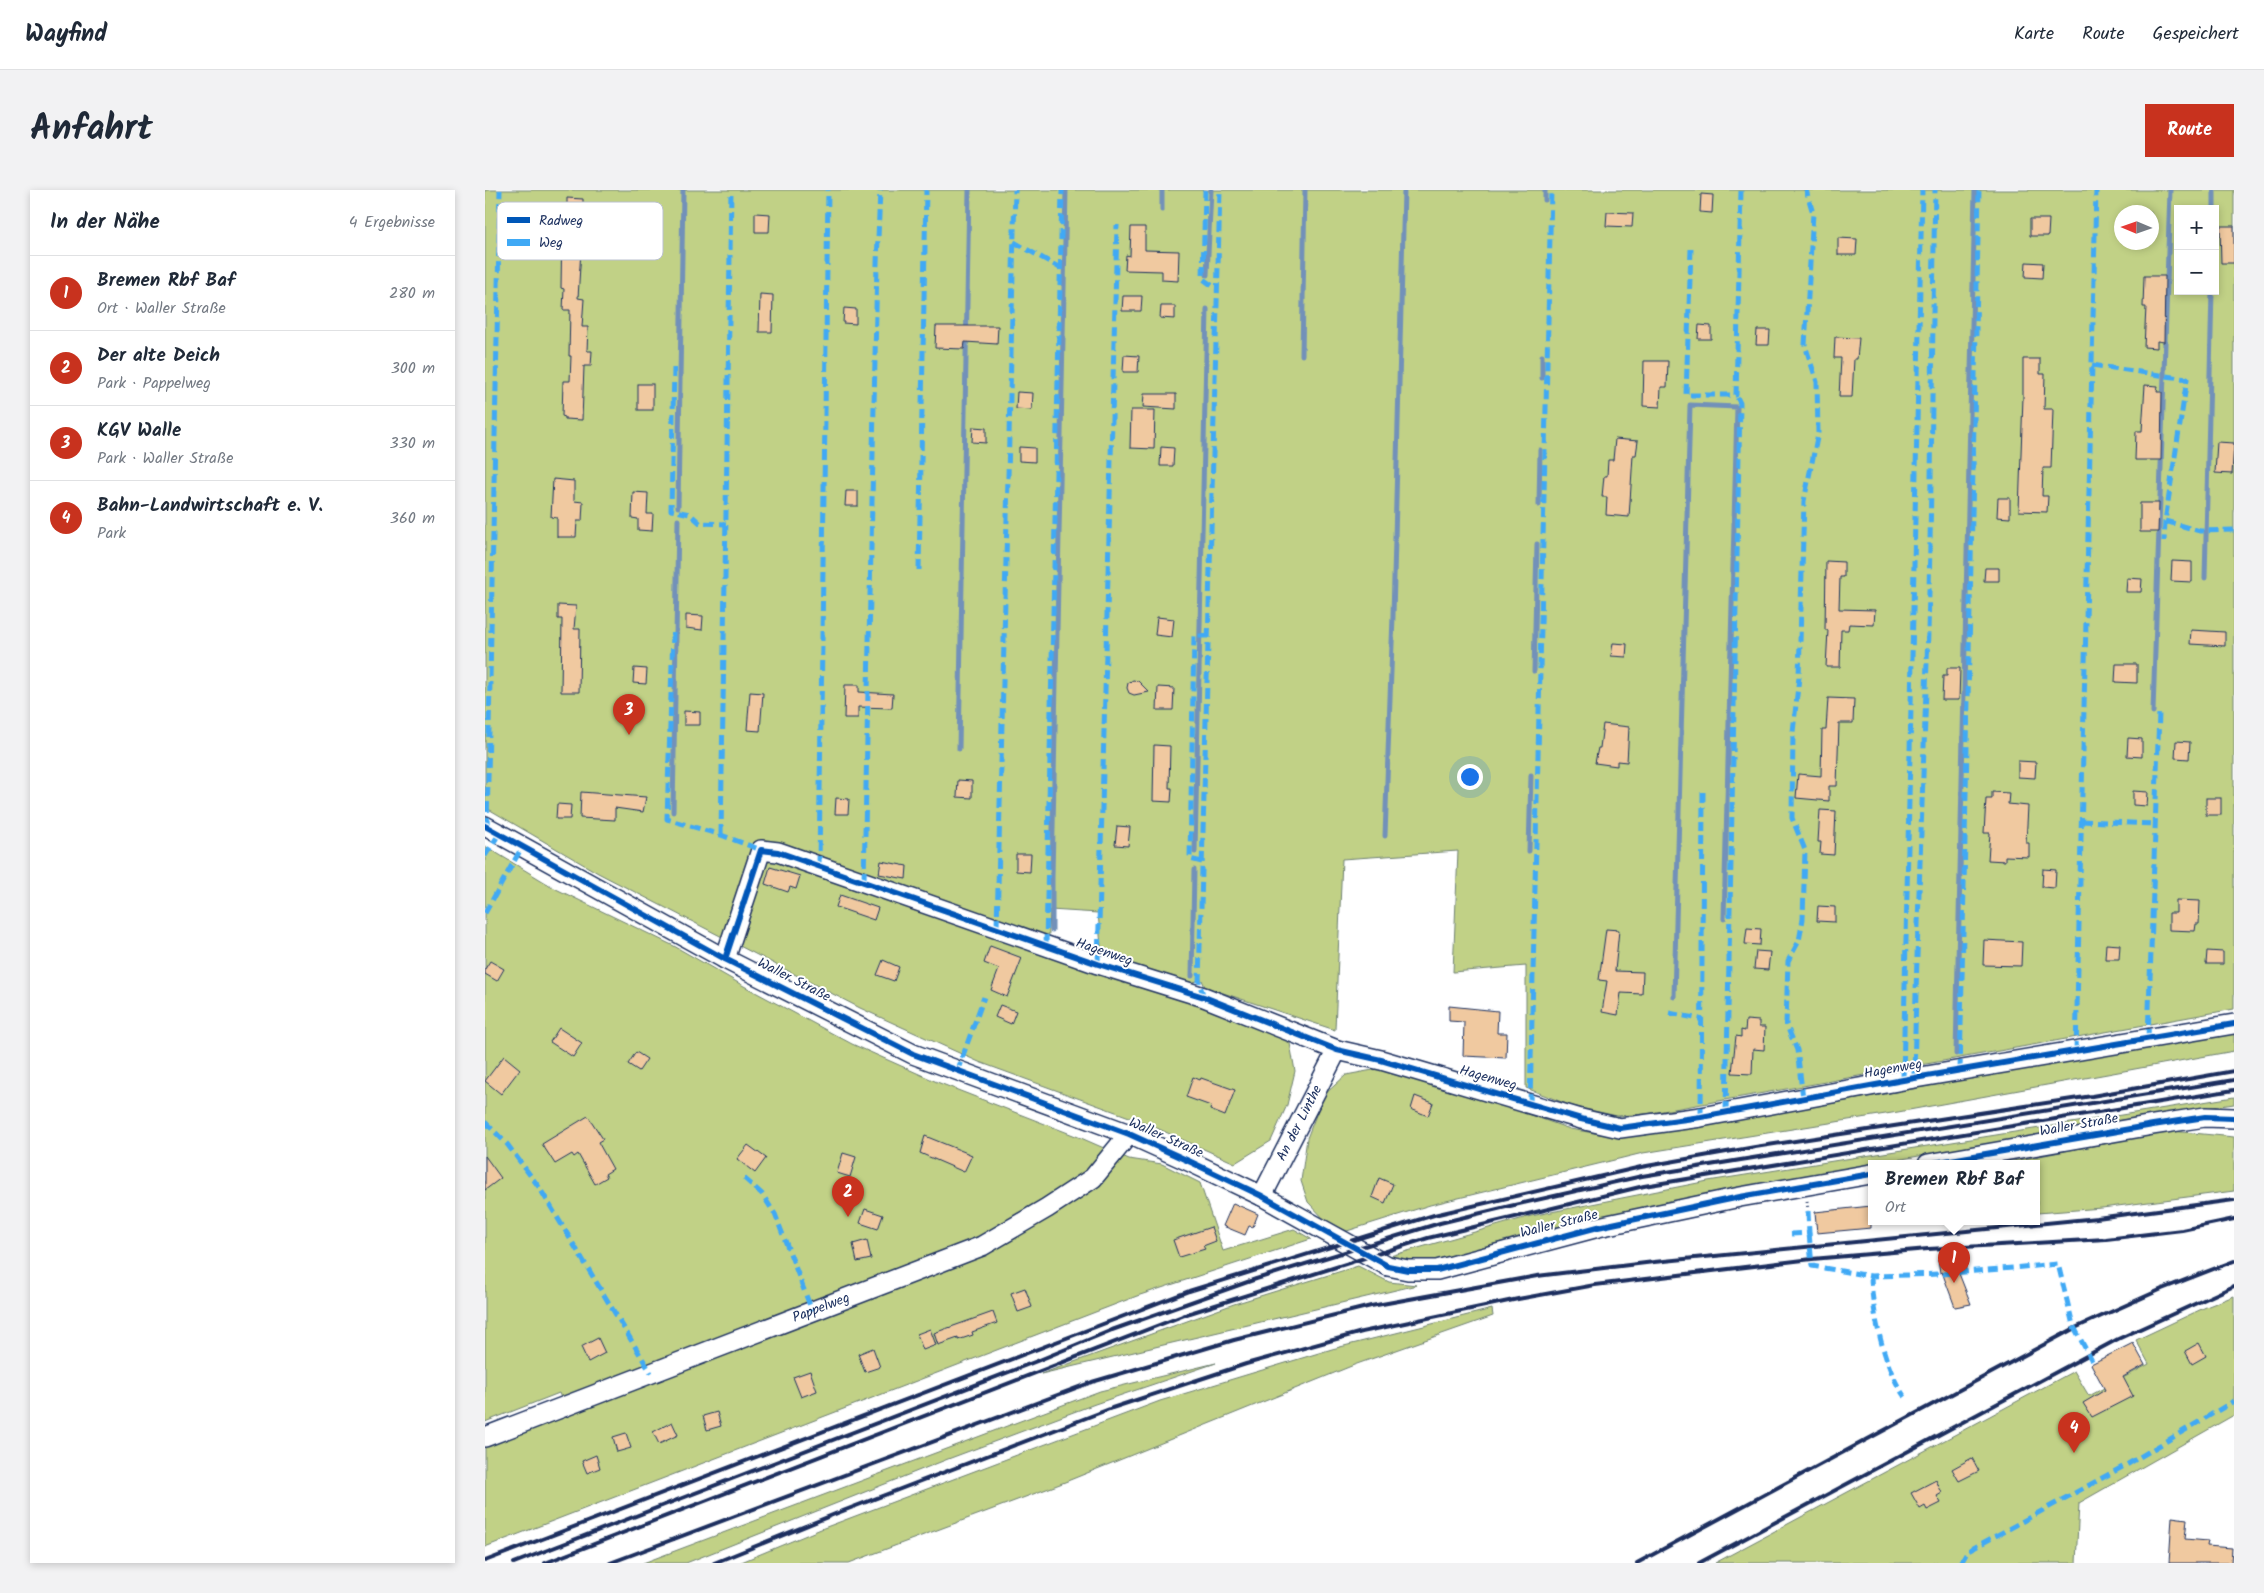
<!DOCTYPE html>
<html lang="de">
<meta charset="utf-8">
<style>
:root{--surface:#fff;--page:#f2f2f3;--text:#1f2937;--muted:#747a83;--line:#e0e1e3;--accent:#c8321e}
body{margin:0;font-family:Kalam,sans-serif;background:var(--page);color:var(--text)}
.controls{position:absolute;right:15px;top:15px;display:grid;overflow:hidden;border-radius:0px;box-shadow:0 2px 8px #0003}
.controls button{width:45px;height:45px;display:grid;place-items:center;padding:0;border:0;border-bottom:1px solid var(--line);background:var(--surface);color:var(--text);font:25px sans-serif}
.compass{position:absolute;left:1629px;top:15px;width:45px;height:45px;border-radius:50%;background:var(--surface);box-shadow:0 2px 8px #0003;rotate:272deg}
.you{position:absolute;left:984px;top:586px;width:18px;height:18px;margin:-12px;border:4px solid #fff;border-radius:50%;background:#1a73e8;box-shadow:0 0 0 8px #1a73e833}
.badge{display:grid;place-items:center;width:32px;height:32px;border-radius:50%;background:var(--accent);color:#fff;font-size:16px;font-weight:700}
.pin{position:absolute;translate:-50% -41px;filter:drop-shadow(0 1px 2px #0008)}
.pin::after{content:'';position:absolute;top:26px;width:18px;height:15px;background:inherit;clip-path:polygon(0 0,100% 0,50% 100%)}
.popup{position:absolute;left:1383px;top:970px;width:172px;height:65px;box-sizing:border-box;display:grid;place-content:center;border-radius:0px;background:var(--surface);filter:drop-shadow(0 1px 4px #0005);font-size:16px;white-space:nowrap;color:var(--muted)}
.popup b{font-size:19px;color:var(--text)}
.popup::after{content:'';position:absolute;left:50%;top:100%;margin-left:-10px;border:10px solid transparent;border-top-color:var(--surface)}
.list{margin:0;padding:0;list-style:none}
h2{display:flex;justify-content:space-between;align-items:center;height:65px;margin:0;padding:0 20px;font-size:21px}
h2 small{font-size:16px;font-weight:400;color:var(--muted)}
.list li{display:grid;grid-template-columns:32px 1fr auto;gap:15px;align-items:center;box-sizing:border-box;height:75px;padding:0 20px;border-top:1px solid var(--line)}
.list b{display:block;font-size:19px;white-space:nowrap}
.list p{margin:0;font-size:16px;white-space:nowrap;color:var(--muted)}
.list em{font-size:16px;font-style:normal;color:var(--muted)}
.map{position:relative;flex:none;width:1749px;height:1373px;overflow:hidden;border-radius:0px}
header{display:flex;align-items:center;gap:30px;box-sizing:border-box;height:70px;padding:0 25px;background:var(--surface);border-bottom:1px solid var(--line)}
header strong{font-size:24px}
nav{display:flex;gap:28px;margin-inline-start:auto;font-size:18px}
.intro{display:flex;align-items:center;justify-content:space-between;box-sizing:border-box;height:120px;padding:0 30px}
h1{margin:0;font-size:35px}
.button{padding:12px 22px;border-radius:0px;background:var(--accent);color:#fff;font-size:18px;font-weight:700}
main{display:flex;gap:30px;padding:0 30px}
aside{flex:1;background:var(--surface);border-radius:0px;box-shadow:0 2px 8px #0003}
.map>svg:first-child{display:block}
</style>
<header>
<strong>Wayfind</strong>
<nav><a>Karte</a><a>Route</a><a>Gespeichert</a></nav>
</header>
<div class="intro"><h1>Anfahrt</h1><a class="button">Route</a></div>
<main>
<aside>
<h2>In der Nähe<small>4 Ergebnisse</small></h2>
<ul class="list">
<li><span class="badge">1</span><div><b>Bremen Rbf Baf</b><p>Ort · Waller Straße</p></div><em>280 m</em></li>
<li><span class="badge">2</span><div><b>Der alte Deich</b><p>Park · Pappelweg</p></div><em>300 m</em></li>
<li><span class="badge">3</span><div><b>KGV Walle</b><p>Park · Waller Straße</p></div><em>330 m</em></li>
<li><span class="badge">4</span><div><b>Bahn-Landwirtschaft e. V.</b><p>Park</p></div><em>360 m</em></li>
</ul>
</aside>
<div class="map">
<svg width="1749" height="1373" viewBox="0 0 1749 1373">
<rect width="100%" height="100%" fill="#fff"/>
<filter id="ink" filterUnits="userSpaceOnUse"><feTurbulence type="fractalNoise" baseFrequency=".02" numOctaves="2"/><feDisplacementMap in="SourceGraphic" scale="10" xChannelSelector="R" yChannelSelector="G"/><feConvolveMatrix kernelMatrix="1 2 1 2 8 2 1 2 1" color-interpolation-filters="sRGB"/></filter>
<g filter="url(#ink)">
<g fill="#c1d186" stroke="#6e8072" fill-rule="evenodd">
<path d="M0,0H1749V819L1161,924L1132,926L1087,916L1041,898V776L968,782L973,661L857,669L850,840L720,797L717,790L699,794L617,767L613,723L565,720L563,763L662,796L804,848L810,881L802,915L786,951L750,973L658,932L494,872L375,818L113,683L0,617ZM1693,19H1730V101H1693ZM1636,22H1666V52H1636Z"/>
<path d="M0,656L71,699L189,756L257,795L367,854L452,892L596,948L644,969L677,974L715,993L738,1061L809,1039L826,1049L652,1106L0,1357V1257L83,1225L74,1203L0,1232Z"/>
<path d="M1749,841V861L1413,922L1158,963L945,1015L862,1041L842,1032L823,1012L816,991L822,948L839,905L861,885L893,879L1026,918L1085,939L1115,944L1150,946L1215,937Z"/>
<path d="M1749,907V914L1643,929L1236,1001L1053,1041L948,1072L921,1071L905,1066L1046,1026L1223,991Z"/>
<path d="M1687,941L1749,947V1001L1617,1018L1552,1023V974H1512Z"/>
<path d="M873,1076L904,1092L932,1095L556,1184L749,1114Z"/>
<path d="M1749,1106V1225L1594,1313L1591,1373H1230L1589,1181L1604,1206L1664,1174L1651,1150L1721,1117Z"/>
<path d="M1007,1119L1008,1126L869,1175L575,1294L364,1373H254L336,1339L675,1211L847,1159Z"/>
<path d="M731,1173L610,1214L463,1269L201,1373H158L615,1201Z"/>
</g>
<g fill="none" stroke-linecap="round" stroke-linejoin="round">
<g stroke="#7291b9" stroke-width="5">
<path d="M1060,10V0"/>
<path d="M1729,19V0"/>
<path d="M677,20V0"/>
<path d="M722,85L726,0"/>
<path d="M817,165L820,0"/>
<path d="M1057,188V166"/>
<path d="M1054,315L1055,260"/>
<path d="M193,317L198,0"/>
<path d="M1720,388L1727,101"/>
<path d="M1049,481L1052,354"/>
<path d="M1668,522L1685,0"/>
<path d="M474,559L484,0"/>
<path d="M188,622L193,330"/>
<path d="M900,646L908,426L919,0"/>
<path d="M1044,661L1046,585"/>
<path d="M710,662L722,119"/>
<path d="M567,740V687L581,0"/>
<path d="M707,786L709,680"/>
<path d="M1189,807L1205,215L1252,217L1239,729"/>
<path d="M1471,864L1490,0"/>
</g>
</g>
<g fill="#f0c9a0" stroke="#1b2f5e">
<path d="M1216,4L1228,5L1227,23L1215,22Z"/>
<path d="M82,8L98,9V22L82,21Z"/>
<path d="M1122,22L1148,23L1147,37L1121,36Z"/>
<path d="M270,23L285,24L284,42H270Z"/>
<path d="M1545,29H1564L1563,46H1545Z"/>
<path d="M77,33L92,34V59L96,60L93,108L99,109L97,137H103L102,161H107L106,176H99L97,230L80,229V227L77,226L78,191H85L86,166H84L85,120H78L79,99L76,98Z"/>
<path d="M1735,36H1749V73H1736Z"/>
<path d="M646,37H660V60L694,61L693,91L677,90V81L640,80L641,65L645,66Z"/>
<path d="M1353,48L1372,49L1371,65H1353Z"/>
<path d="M1541,72L1558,73L1557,88L1540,87Z"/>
<path d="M1659,86H1680L1679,152L1672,151V158L1659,157L1661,117H1658Z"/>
<path d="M275,104L288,105L287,142H274Z"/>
<path d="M638,106H657L656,121H637Z"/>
<path d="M676,116H690V129L675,128Z"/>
<path d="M359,118L371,119V134L358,133Z"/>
<path d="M1214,135L1226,136V149H1213Z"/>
<path d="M451,136H513L512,154L480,152L479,159L450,158Z"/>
<path d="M1272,140H1285L1284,155H1271Z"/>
<path d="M1350,147L1374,148L1372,169H1369L1367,207H1354L1356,168H1349Z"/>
<path d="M639,165L654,166L653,182H638Z"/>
<path d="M1538,169H1555V184H1560L1559,219H1568L1566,278H1558L1557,306H1563L1562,322L1534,321L1538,207Z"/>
<path d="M1159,171H1183L1182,197H1176L1175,217L1158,216Z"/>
<rect x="153" y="194" width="15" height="26"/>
<path d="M1660,195L1673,196L1672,202H1677L1676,270H1650L1651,241H1657Z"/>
<path d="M532,202L548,203L547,220L531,219Z"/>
<path d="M659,204H691V219L658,217Z"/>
<path d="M646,220H670L669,259L645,258Z"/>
<path d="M488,237L501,238V253L487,252Z"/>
<path d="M1130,249L1153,251L1151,265H1148L1144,327L1121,325L1122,307H1117L1119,286H1122L1123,270H1128Z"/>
<path d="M1732,252L1749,253L1747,284L1730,283Z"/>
<path d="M534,257L550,258V272L534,271Z"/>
<path d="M676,257L689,258L688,276H675Z"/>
<path d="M68,289L89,291V311L98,312L97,331H92L91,347H72V328L66,327Z"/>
<path d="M361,301H373V316H360Z"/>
<path d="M148,302L163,303L162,324H168L167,341L153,340V329L147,328Z"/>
<path d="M1513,308H1525V328L1512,327Z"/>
<path d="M1655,313H1674L1673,342H1655Z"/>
<path d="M1341,371L1359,372V387H1355L1354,419L1390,420L1389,435L1364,434L1363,440H1356L1355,477H1341L1343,440H1340Z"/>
<path d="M1687,371L1707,372V392L1686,391Z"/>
<path d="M1500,378H1514V391H1499Z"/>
<path d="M1642,388L1657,389L1656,402H1641Z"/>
<path d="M73,415L91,416L89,439H95L94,502H76L77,429H73Z"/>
<path d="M201,425L218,426L217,440L201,438Z"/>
<path d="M672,427L689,429L687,447L670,445Z"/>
<path d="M1706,440L1740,442V456L1705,454Z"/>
<path d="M1128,453L1142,454L1141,467L1126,466Z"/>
<path d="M1631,474H1652V493L1630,492Z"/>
<path d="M149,478L162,479L161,494L148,493Z"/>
<path d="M1462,478H1475L1474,510H1457L1458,486H1462Z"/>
<path d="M648,490L653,491L664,502L649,505L644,503L642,498L643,493Z"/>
<path d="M360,495H374V502L408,504L407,518L373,517V528H359Z"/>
<path d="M673,497L689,498L688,520H672Z"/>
<path d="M265,502L278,503L275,541L262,540Z"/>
<path d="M1343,508L1369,509L1368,533H1354L1352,596H1344V611L1311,608L1313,584L1336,586L1337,540H1341Z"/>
<path d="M199,521L215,522V535H199Z"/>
<path d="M1118,534L1144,537L1142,572L1132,571V576L1110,573L1113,558H1115Z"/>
<path d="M1643,548L1657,549V567L1642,566Z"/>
<path d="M1691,551L1705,552L1704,569L1690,568Z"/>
<path d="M669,555L685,556L684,598H687L686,612L668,611Z"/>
<path d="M1533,571L1551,572L1550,588L1533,587Z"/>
<path d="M473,590L487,591V608L472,607Z"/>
<path d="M1648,601L1663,602L1662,616L1648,615Z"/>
<path d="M96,602L161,607L158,622L130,618V630L95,628Z"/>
<path d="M1507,602L1524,603L1523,614L1543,616L1541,653H1544V667L1520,666V671L1503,670L1505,643H1499L1501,609H1507Z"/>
<path d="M351,608L364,609L363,624H350Z"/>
<rect x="1721" y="608" width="15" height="17"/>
<path d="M72,614L86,615L85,629H71Z"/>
<path d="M1335,620L1351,621L1349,665L1335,664L1336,652H1333Z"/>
<path d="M632,636L645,637L643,656L630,655Z"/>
<path d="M531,664H546L545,682L531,681Z"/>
<path d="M396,671L422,676L421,689L394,684Z"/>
<path d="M285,677L315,686L311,699L305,697L303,702L280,694Z"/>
<path d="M1558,679L1571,680L1570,698L1557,697Z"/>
<path d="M355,705L393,718L389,730L351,717Z"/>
<path d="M1691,710L1715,711L1714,734H1711L1710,741L1684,740V723H1691Z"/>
<path d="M1333,716L1350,717V732L1332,731Z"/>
<path d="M1262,738L1276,739L1275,755L1260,754Z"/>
<path d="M1121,739L1134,740L1130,781L1158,782L1157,804L1136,803L1133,825L1117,822L1122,791L1114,790Z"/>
<path d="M1499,750L1537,752L1536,776L1498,775Z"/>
<path d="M1621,754L1635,755L1634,769H1620Z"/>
<path d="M505,756L537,768L522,807L506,800L514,779L499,773Z"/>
<path d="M1271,761L1285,762L1283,780L1269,779Z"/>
<path d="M1722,761L1738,762V774H1721Z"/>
<path d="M398,770L414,777L409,791L392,785Z"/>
<path d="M5,771L19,779L12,791L0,784V779Z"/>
<path d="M515,815L531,821L526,834L510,827Z"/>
<path d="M964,816L1013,821L1012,843H1022L1021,868L978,866L979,832L964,831Z"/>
<path d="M1261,830L1274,831V837H1280L1279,860L1268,859L1267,884L1247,883L1251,846L1256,847V840L1260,841Z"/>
<path d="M74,838L97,853L88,867L65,852Z"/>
<path d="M151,862L162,869L154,881L143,874Z"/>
<path d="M19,866L35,879L16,904L0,891Z"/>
<path d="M708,887L715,890L716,888L750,900L740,926L725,920L726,916L701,907Z"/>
<path d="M930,906L948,913L943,926L926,919Z"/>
<path d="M103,926L118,949L113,952L128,979L120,984L122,987L110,994L93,964L89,967L87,964L70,974L57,954Z"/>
<path d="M440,946L487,965L479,982L435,963Z"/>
<path d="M263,955L281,968L270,983L252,969Z"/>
<path d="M358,963L371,967L365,987L352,983Z"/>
<path d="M0,966L16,988L0,1000Z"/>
<path d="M894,988L908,994L900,1013L887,1007Z"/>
<path d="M748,1013L773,1024L768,1037L764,1036L760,1045L738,1036Z"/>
<path d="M1386,1016V1038L1332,1043L1330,1022Z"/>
<path d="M380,1019L398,1025L393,1039L375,1033Z"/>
<path d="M726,1037L731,1051L718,1056L720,1059L694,1067L688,1050Z"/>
<path d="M382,1050L386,1069L372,1072L368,1054Z"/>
<path d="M1480,1066L1481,1080L1473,1081L1486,1114L1470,1117L1457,1082L1455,1083L1453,1069Z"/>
<path d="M540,1098L547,1117L533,1122L526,1103Z"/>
<path d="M508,1122L512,1133L487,1142L488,1145L473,1150V1148L453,1155L449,1143Z"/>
<path d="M445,1139L451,1155L438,1160L432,1144Z"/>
<path d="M113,1148L120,1163L103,1172L96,1157Z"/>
<path d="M1648,1153L1660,1175L1638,1187L1648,1206L1607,1227L1598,1213L1620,1200L1606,1174Z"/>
<path d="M1714,1153L1721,1166L1707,1174L1700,1161Z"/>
<path d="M388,1158L395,1177L380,1182L373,1164Z"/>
<path d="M325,1181L332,1201L316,1207L308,1187Z"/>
<path d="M232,1222L236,1236L222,1240L218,1226Z"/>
<path d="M187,1232L193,1245L174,1254L168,1242Z"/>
<path d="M141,1243L146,1258L132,1262L128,1247Z"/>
<path d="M111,1265L115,1278L102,1283L97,1271Z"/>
<path d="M1487,1268L1494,1281L1474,1291L1467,1279Z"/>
<path d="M1451,1290L1457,1303L1452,1306L1456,1313L1442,1320L1440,1316L1435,1319L1426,1303Z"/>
<path d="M1687,1327L1702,1329L1700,1349L1723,1351L1722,1356L1747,1358L1746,1373H1684Z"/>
</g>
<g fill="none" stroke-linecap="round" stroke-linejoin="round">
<defs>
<g id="street">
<path d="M0,636L240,769L428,864L644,944L708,973L777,1006L903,1076L923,1080H952L1113,1037L1255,1007L1386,984"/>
<path d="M240,769L276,660L293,662L613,774L719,807L852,860L896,870L1096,929L1135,938L1216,927L1418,890L1749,834"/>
<path d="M1443,974L1668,935L1720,927L1749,928"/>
<path id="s1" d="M777,1006L852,860"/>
<path id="s2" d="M0,1247L497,1056L562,1018L608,988L644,944"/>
</g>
</defs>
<use href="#street" stroke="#1b2f5e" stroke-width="22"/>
<path stroke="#1b2f5e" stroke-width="3" stroke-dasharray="1 4" stroke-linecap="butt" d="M1322,1011L1323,1021"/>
<use href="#street" stroke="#fff" stroke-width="19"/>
<g stroke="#1b2f5e" stroke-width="4">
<path d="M0,1371L704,1101L949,1025L1156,977L1270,957L1607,906L1749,881"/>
<path d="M29,1373L552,1171L627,1140L771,1089L955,1033L1025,1016L1157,986L1749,890"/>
<path d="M60,1373L705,1123L943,1048L1159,996L1749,900"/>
<path d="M125,1373L607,1192L749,1150L886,1116L1052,1086L1169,1072L1612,1028L1749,1010"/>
<path d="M229,1373L350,1324L627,1218L761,1174L877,1142L1033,1109L1110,1095L1327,1069L1443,1059L1621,1049L1697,1040L1749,1029"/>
<path d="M1152,1373L1590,1138L1677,1099L1749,1071"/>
<path d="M1214,1373L1633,1149L1749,1096"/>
</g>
<g stroke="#3fa9f5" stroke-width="5" stroke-dasharray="10 5" stroke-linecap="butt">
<path d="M720,0L718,89L732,99"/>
<path d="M529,52L575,78"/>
<path d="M1206,59L1201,205H1251L1256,0"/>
<path d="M1607,175L1702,189L1680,331L1679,351"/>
<path d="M189,178L186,320L205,324L215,333L241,334"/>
<path d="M1680,331L1715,341L1749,340"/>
<path d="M434,380L441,0"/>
<path d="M188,443L182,629L236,645L276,660"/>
<path d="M1596,631L1670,634"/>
<path d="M2,637L15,0"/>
<path d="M236,645L246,0"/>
<path d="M0,666L14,644"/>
<path d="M717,672L705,669L709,446H723"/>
<path d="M334,676L343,0"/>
<path d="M379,691L392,73L395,0"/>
<path d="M0,723L37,657"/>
<path d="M512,738L530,0"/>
<path d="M561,755L577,0"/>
<path d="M613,774L632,35"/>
<path d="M719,807L714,793L735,0"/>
<path d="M1184,823L1215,829"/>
<path d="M1663,849L1674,522"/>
<path d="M1591,862L1611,0"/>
<path d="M1475,881L1494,0"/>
<path d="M472,882L499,807"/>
<path d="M1429,888C1432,739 1438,591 1443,442C1447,295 1447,147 1450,0"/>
<path d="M1418,890L1437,0"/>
<path d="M1318,908L1312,860L1301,834L1303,771L1314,751L1318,729L1320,660L1307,628L1308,542L1314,487L1319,311L1333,243L1332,192L1320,155L1328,23L1321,0"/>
<path d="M1045,914L1066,0"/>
<path d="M1241,922L1255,213L1251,205"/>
<path d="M1216,927L1218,602"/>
<path d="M0,932L22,954L54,997L166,1183"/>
<path d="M259,988L277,1004L290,1024L327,1121"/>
<path d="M1324,1043L1327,1076L1386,1086L1457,1084L1573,1074L1588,1135L1607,1171"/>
<path d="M1306,1044L1324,1043L1323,1021"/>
<path d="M1386,1086C1387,1121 1399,1179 1420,1207"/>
<path d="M1476,1373L1483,1361L1643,1274L1749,1211"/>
</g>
<defs>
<g id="cycleway">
<path d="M0,636L240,769L428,864L644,944L708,973L777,1006L903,1076L923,1080H952L1113,1037L1255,1007L1386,984"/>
<path d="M240,769L276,660L293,662L613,774L719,807L852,860L896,870L1096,929L1135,938L1216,927L1418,890L1749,834"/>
<path d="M1443,974L1668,935L1720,927L1749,928"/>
</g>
</defs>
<use href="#cycleway" stroke="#fff" stroke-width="9"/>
<use href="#cycleway" stroke="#0057b8" stroke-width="6"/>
</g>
</g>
<g text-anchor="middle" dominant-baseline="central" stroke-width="4" stroke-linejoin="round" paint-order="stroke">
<g font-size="14" fill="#1b2f5e" stroke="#fff">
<text transform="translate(619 762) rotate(19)">Hagenweg</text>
<text transform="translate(309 790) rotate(27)">Waller Straße</text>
<text transform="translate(1408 879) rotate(-10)">Hagenweg</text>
<text transform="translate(1003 888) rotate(16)">Hagenweg</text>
<text stroke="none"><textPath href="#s1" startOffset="82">An der Linthe</textPath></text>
<text transform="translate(1594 935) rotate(-10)">Waller Straße</text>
<text transform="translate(681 948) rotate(24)">Waller Straße</text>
<text transform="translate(1074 1034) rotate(-14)">Waller Straße</text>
<text stroke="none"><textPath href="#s2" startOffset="360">Pappelweg</textPath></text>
</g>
</g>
<rect x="12" y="12" width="166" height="58" rx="8" fill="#fff" stroke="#bbc1cf" stroke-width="1"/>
<rect x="22" y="27" width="23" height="6" fill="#0057b8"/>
<rect x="22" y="49" width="23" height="7" fill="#3fa9f5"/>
<g font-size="14" fill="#1b2f5e">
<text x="54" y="35">Radweg</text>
<text x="54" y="57">Weg</text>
</g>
</svg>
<div class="controls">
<button>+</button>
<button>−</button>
</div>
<svg class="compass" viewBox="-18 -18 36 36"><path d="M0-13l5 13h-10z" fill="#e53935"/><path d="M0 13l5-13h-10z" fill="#747a83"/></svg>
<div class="you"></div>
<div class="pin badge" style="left:1469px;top:1093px">1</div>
<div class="popup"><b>Bremen Rbf Baf</b>Ort</div>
<div class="pin badge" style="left:363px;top:1027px">2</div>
<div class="pin badge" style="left:144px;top:545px">3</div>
<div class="pin badge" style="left:1589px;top:1263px">4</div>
</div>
</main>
